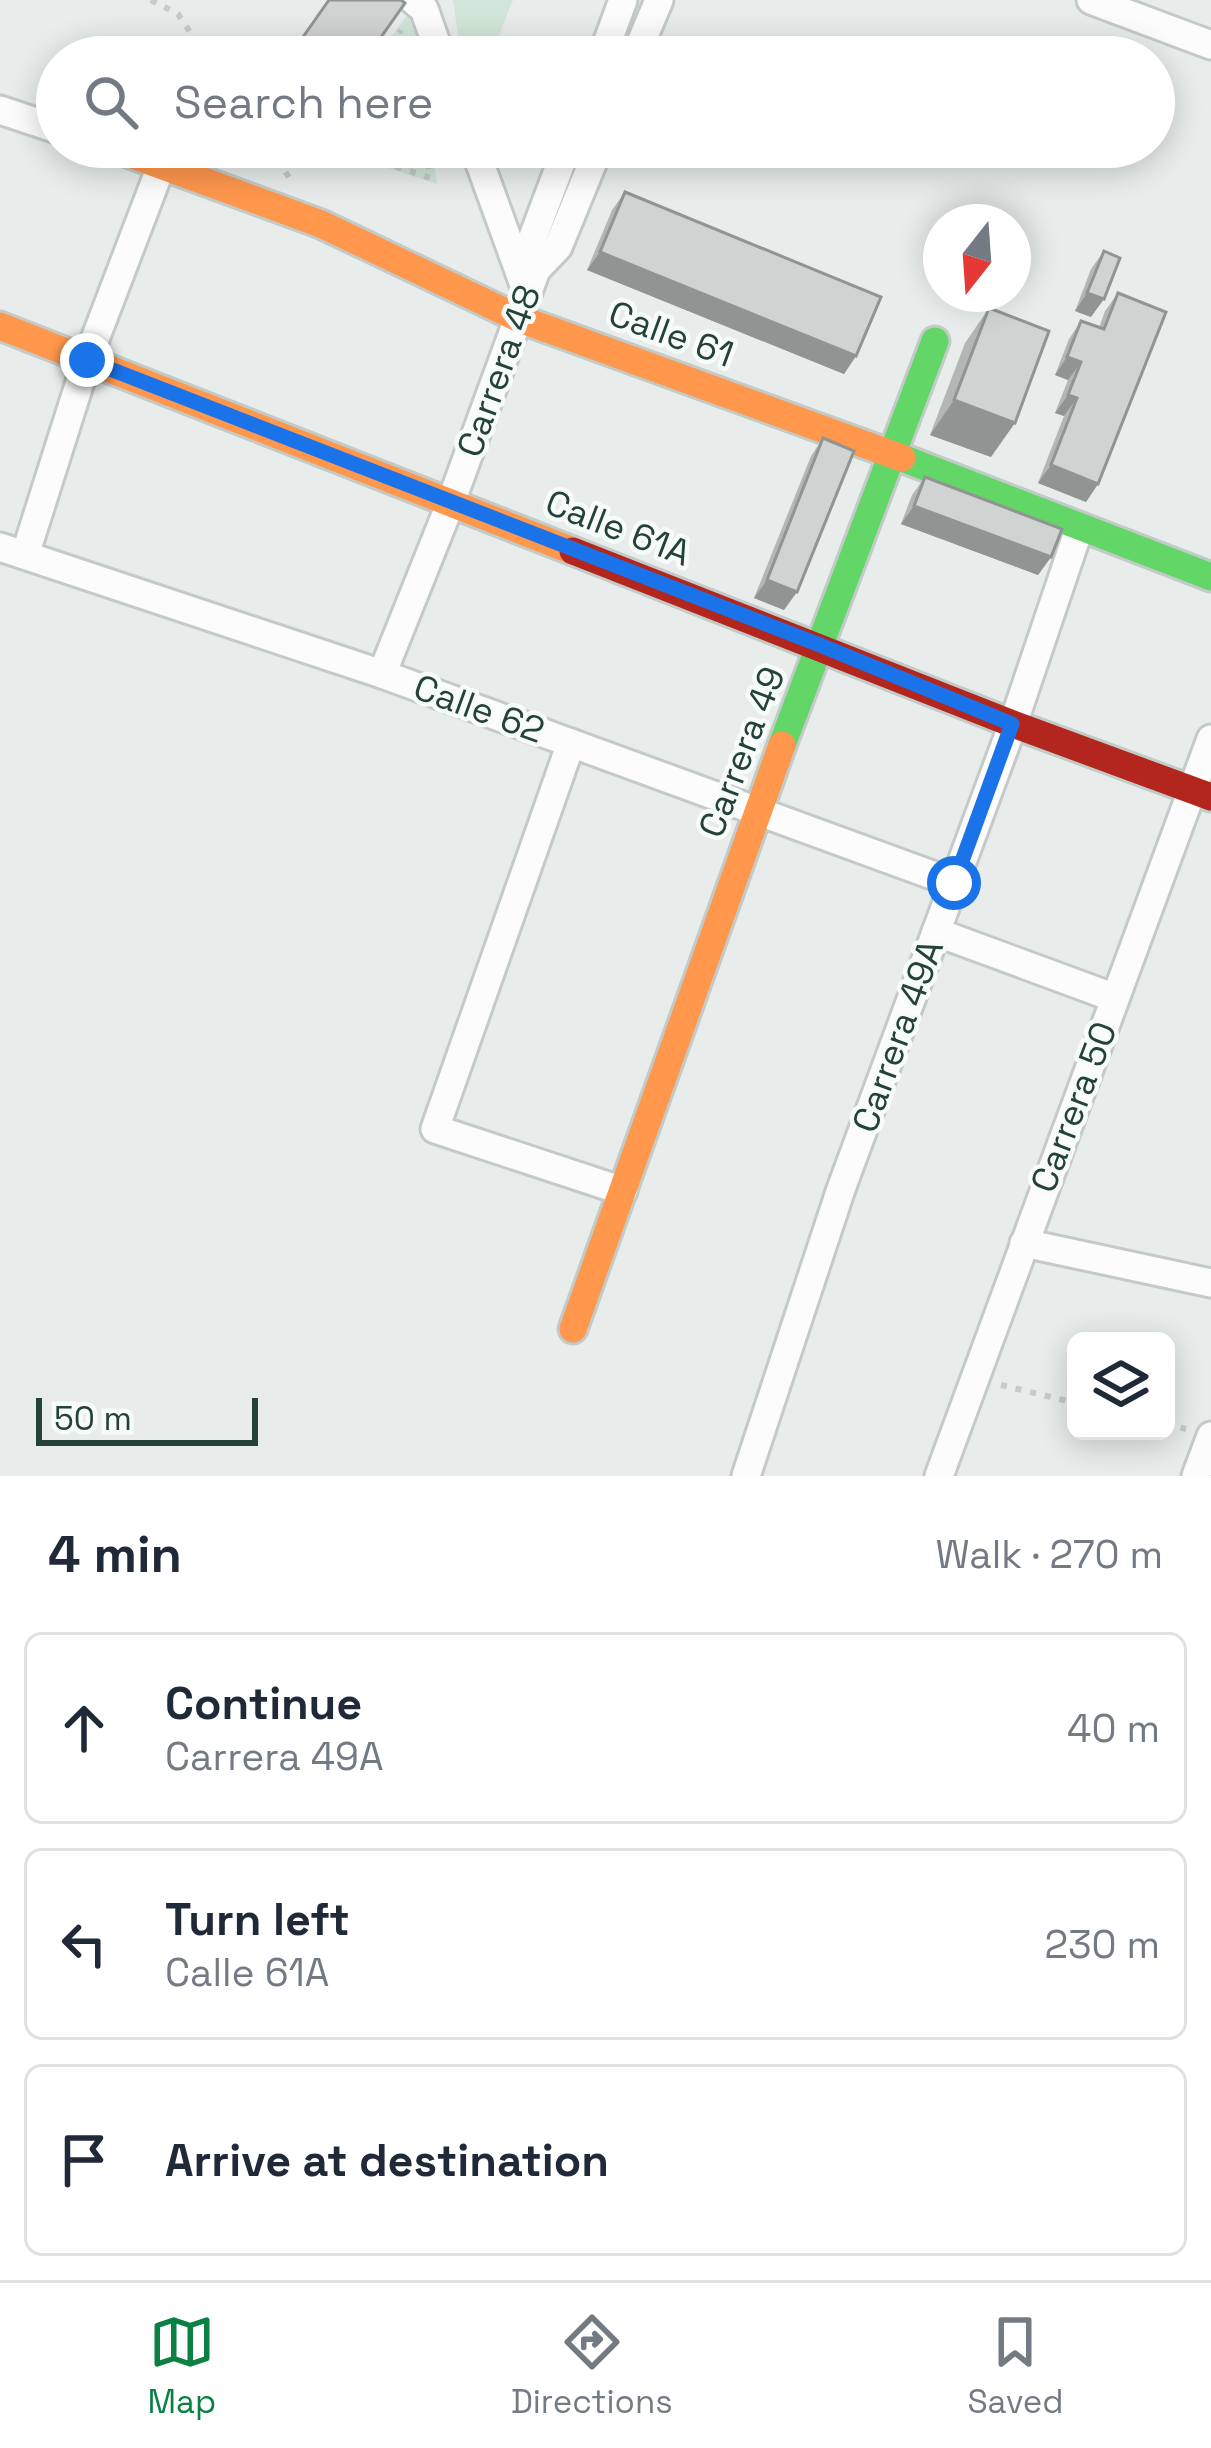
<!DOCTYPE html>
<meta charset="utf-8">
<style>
:root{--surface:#fff;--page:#f6f6f7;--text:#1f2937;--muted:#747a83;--line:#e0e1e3;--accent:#0b8043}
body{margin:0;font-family:"Space Grotesk",sans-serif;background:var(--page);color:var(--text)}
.controls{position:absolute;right:36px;bottom:36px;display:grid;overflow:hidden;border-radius:18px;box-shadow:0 6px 30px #0003}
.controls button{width:108px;height:108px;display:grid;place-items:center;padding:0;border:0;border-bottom:3px solid var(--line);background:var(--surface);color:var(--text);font:60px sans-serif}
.compass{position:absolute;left:923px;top:204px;width:108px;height:108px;border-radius:50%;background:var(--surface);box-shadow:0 6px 30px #0003;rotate:197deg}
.scale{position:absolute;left:36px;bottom:30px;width:222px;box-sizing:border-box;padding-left:12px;border:6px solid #24423a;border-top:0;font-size:33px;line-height:42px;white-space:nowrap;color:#24423a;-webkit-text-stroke:9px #f7fbf9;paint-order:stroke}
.stop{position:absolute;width:36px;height:36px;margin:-27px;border:9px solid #1a73e8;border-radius:50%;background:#fff}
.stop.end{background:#1a73e8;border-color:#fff;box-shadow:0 3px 12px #0008}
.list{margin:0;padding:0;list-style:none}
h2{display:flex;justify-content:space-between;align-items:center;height:156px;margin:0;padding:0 48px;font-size:51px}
h2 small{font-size:39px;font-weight:400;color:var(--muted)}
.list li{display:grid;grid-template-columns:78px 1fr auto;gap:36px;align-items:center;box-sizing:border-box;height:192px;margin:0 24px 24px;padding:0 24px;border:3px solid var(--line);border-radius:18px}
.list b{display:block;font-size:45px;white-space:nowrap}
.list p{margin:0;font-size:39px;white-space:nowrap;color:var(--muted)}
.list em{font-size:39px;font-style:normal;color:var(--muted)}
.icon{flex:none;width:66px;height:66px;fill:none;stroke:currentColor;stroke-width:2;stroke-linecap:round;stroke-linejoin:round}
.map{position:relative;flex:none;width:1211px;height:1476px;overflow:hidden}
.search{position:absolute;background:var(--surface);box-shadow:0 6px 30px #0003;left:36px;right:36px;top:36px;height:132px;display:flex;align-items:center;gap:30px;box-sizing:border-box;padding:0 42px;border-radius:66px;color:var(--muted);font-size:45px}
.sheet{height:804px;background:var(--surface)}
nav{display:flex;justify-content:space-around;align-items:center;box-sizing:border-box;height:168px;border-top:3px solid var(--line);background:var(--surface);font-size:33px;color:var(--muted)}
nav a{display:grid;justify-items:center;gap:6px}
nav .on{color:var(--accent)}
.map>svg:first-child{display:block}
</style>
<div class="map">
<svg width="1211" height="1476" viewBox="0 0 1211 1476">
<rect width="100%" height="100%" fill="#e8edeb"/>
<g fill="#d1e6d8">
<path d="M453,0H513L490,57H461Z"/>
<path d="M412,9L419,57H376Z"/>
<path d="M324,147H432L437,184Z"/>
</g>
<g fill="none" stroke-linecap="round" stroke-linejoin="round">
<defs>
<g id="street">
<path d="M413,0L424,9L441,57"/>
<path d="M1091,0L1211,45"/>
<path d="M602,57L623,0"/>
<path d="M635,57L659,0"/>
<path d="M0,110L57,129"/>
<path d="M474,147L527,293"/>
<path d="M536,270L533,237L567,147"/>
<path d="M0,547L382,674L954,883"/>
<path d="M25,555L87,360L162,164"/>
<path d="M382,674L451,502L536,270L558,247L599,147"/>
<path d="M571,743L435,1129L623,1191"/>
<path d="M936,932L1115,998"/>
<path d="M1024,1243L1211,1283"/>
<path d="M746,1476L841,1189L1013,724L1079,529"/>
<path d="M939,1476L1211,739"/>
<path d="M1196,1476L1211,1436"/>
</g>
<g id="fast">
<path d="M902,458L1211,577"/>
<path d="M782,745L935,341"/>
</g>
<g id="slow">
<path d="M111,147L321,224L520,319L902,458"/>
<path d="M0,326L573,551"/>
<path d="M573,1329L782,745"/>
</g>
<path id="jam" d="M573,551L1013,724L1211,797"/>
</defs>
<use href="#street" stroke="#c5cac8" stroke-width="33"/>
<use href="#fast" stroke="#c3cbc8" stroke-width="33"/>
<use href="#slow" stroke="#c3cbc8" stroke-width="33"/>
<use href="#jam" stroke="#c3cbc8" stroke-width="33"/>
<g stroke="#c3ccca" stroke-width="6" stroke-dasharray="6 9" stroke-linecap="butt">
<path d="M151,0L178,14L207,57"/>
<path d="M381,57L401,30"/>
<path d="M269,147L290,179"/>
<path d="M339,147L430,178L426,147"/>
<path d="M1001,1385L1076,1403"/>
<path d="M1166,1424L1186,1429"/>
</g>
<use href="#street" stroke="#fcfcfc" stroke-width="27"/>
<use href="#fast" stroke="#63d668" stroke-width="27"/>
<use href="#slow" stroke="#ff974d" stroke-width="27"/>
<use href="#jam" stroke="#b3261e" stroke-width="27"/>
</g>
<g fill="#b2b6b5">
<path d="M625,192L856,356L844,374L587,270L612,210Z"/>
<path d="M1104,251L1091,317L1075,311L1091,269Z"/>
<path d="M1118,293L1098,484L1086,502L1038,483L1064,416L1055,413L1068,380L1055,375L1069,339L1081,321L1099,328L1105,311Z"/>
<path d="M989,308L991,457L930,435L965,343Z"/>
<path d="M823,438L784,610L754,598L811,456Z"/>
<path d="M925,477L1051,557L1038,575L901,524L912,495Z"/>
</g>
<g fill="#919493">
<path d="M600,252L856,356L844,374L587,270Z"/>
<path d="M1087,293L1104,299L1091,317L1075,311Z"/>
<path d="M1067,357L1081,362L1068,380L1055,375Z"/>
<path d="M1068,395L1077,398L1064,416L1055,413Z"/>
<path d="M954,400L1015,423L991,457L930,435Z"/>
<path d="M1051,465L1098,484L1086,502L1038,483Z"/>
<path d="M914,506L1051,557L1038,575L901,524Z"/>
<path d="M767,580L797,592L784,610L754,598Z"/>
</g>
<g fill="#cfd4d2" stroke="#919493" stroke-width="3">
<path d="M329,0H401L405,3L367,57H289Z"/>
<path d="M625,192L881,297L856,356L600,252Z"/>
<path d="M1104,251L1120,258L1104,299L1087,293Z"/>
<path d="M1118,293L1166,312L1098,484L1051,465L1077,398L1068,395L1081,362L1067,357L1081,321L1104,329Z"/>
<path d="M989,308L1049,331L1015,423L954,400Z"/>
<path d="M823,438L854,451L797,592L767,580Z"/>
<path d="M925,477L1062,529L1051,557L914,506Z"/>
</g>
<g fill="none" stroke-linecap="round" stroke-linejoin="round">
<path stroke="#1a73e8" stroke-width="15" d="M87,360L820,645L1012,724L954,883"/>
</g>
<g text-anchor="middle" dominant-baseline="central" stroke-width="9" stroke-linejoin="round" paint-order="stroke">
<g font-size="36" fill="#24423a" stroke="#f7fbf9">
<text transform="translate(671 334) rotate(20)">Calle 61</text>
<text transform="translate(499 371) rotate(-70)">Carrera 48</text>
<text transform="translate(618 528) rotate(21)">Calle 61A</text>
<text transform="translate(479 709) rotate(20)">Calle 62</text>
<text transform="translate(742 752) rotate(-69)">Carrera 49</text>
<text transform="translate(898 1036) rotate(-70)">Carrera 49A</text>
<text transform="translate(1074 1107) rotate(-69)">Carrera 50</text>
</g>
</g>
</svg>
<div class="controls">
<button><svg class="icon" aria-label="layers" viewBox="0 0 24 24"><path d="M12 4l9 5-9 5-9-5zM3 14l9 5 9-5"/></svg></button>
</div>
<svg class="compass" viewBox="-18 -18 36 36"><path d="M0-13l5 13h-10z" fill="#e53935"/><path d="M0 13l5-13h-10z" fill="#747a83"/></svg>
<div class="scale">50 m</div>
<div class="stop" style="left:954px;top:883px"></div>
<div class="stop end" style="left:87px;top:360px"></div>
<div class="search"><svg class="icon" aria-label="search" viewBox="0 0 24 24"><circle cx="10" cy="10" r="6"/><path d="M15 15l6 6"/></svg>Search here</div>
</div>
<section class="sheet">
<h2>4 min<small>Walk · 270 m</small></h2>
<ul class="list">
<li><svg class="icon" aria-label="ahead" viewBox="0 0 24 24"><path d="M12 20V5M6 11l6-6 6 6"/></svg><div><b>Continue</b><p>Carrera 49A</p></div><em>40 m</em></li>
<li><svg class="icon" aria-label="left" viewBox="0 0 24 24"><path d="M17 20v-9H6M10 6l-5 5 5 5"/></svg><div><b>Turn left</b><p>Calle 61A</p></div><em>230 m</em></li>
<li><svg class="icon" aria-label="arrive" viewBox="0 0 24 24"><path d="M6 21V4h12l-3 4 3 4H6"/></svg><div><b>Arrive at destination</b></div></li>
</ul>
</section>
<nav>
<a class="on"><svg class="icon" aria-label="map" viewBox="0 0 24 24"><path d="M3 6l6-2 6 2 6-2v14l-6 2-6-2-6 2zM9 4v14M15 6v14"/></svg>Map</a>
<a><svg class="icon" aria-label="directions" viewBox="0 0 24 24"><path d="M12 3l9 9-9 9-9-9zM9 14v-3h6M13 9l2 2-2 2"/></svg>Directions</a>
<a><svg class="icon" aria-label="saved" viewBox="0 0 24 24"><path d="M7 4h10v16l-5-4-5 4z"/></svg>Saved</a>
</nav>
